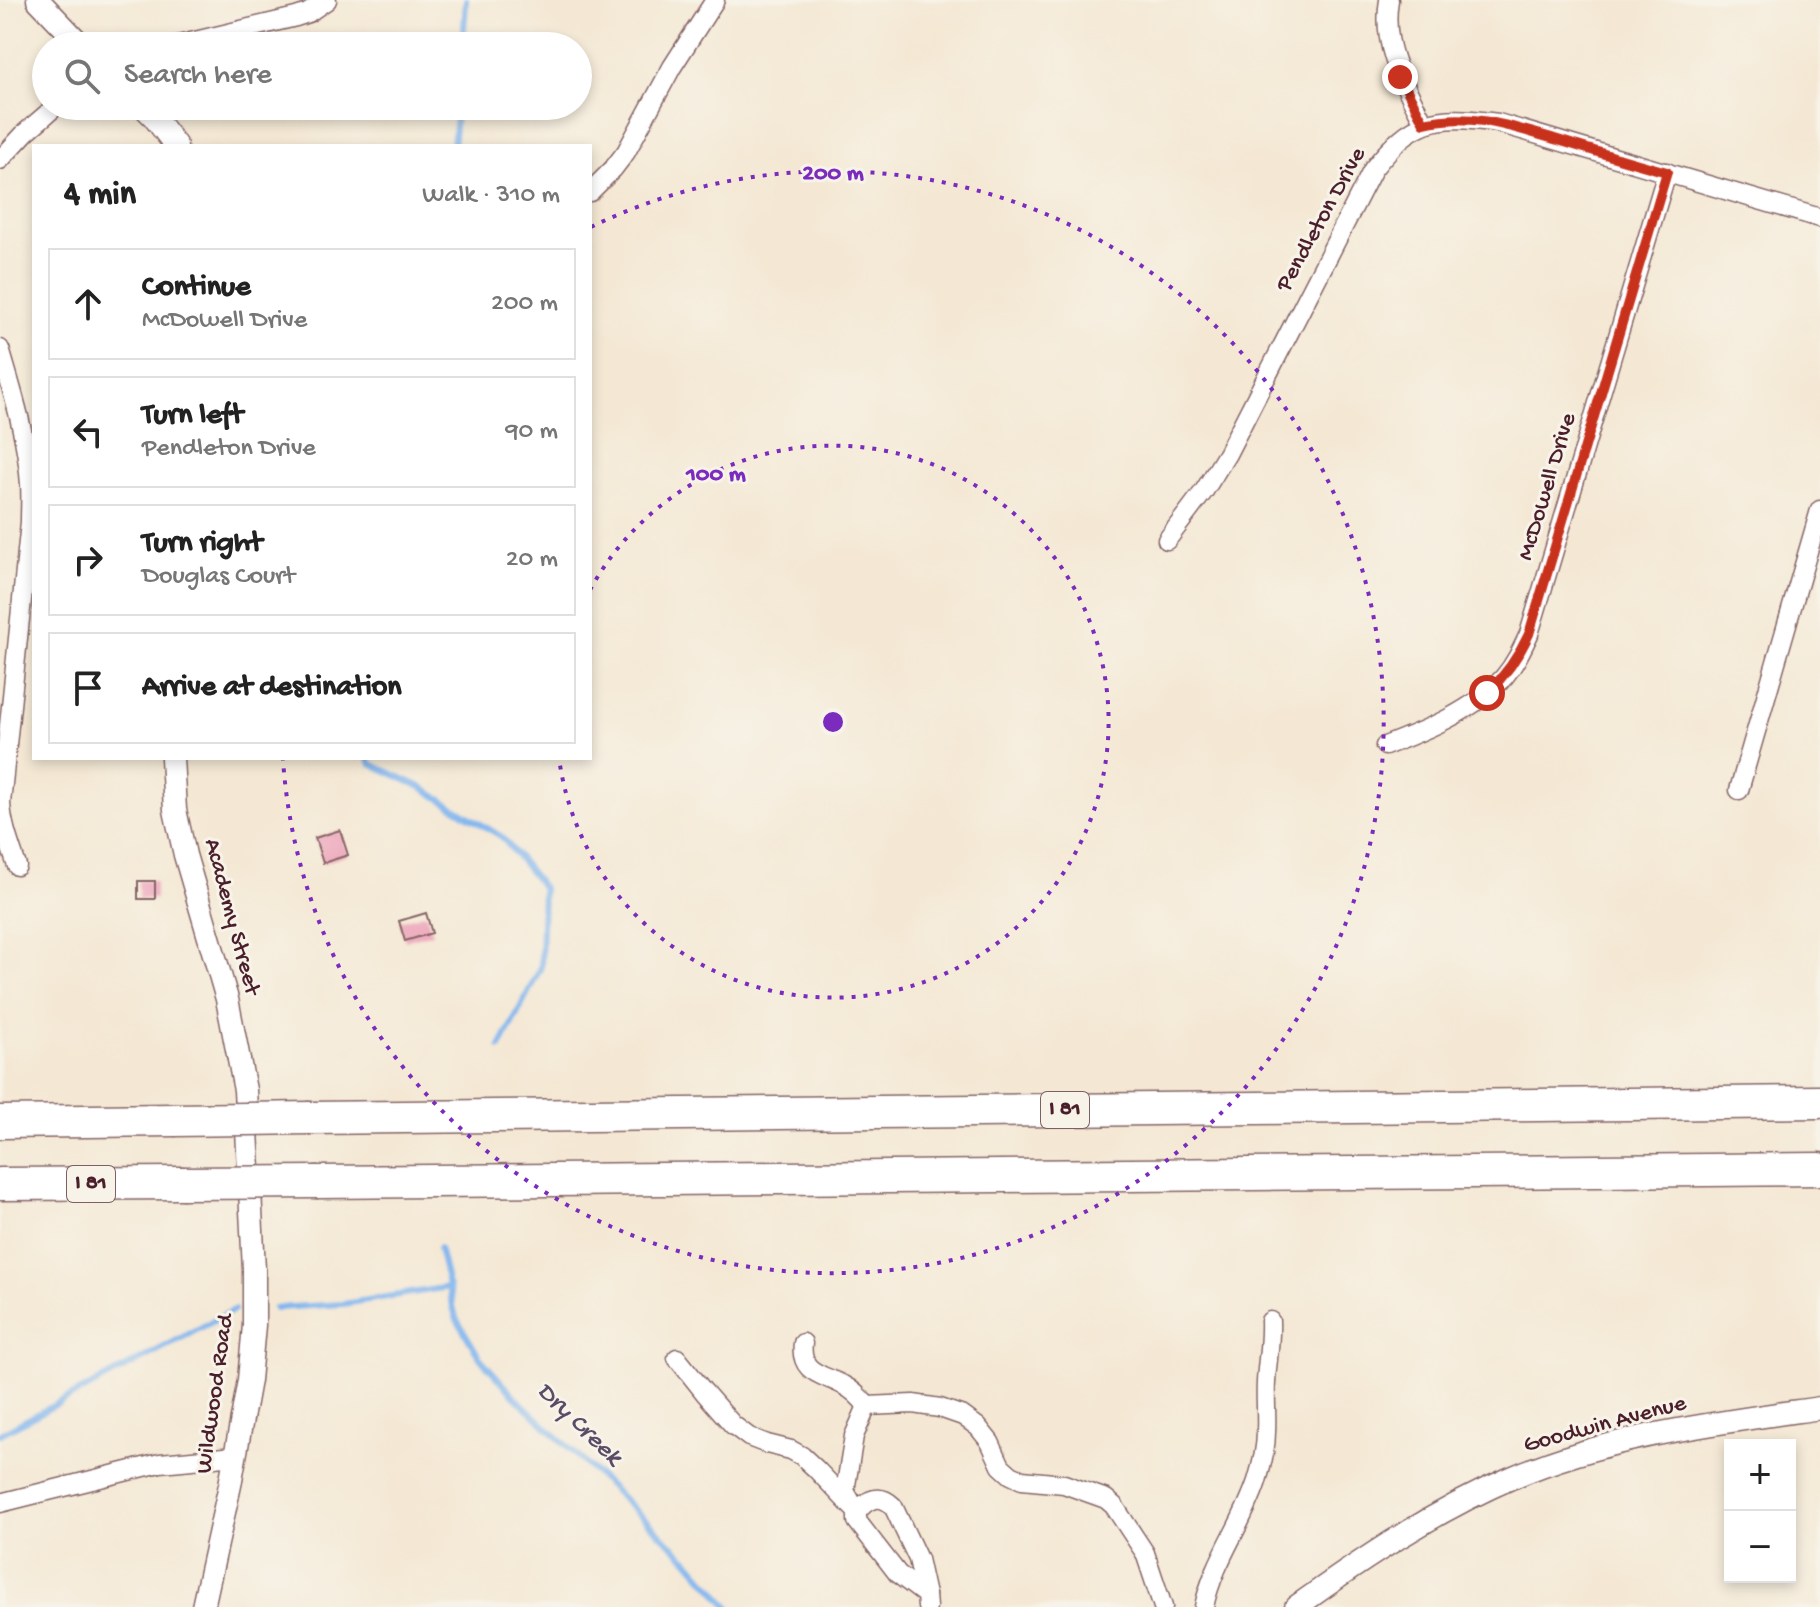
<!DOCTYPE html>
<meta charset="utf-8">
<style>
:root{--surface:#fff;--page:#f6f6f6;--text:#222;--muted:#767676;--line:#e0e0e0}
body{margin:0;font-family:"Gochi Hand",sans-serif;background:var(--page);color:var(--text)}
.controls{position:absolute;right:24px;bottom:24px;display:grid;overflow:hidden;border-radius:0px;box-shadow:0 4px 12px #0003}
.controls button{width:72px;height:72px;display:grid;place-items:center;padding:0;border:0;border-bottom:2px solid var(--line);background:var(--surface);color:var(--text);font:40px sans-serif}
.stop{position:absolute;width:24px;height:24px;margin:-18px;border:6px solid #c8321e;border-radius:50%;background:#fff}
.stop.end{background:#c8321e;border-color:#fff;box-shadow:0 2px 8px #0008}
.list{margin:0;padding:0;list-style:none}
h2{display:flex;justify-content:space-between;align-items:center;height:104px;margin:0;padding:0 32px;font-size:34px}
h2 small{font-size:26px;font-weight:400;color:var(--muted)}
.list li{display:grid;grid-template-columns:52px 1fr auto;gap:24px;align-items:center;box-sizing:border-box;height:112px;margin:0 16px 16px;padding:0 16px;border:2px solid var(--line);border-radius:0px}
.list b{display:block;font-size:30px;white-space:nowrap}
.list p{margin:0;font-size:26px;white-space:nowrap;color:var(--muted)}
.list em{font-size:26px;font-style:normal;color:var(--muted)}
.icon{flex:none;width:44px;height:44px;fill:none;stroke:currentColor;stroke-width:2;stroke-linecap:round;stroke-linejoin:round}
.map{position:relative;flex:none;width:1820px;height:1607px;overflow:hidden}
.search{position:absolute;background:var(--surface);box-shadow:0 4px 12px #0003;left:32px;top:32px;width:560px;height:88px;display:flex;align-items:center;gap:20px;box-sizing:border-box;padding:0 28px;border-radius:44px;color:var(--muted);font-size:30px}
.panel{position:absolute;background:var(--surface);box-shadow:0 4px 12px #0003;left:32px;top:144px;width:560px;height:616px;border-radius:0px}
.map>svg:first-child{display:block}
</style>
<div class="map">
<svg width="1820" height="1607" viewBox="0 0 1820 1607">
<rect width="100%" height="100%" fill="#f7f3e8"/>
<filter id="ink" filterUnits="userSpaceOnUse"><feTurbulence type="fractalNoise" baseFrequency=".0125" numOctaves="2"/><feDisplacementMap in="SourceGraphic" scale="16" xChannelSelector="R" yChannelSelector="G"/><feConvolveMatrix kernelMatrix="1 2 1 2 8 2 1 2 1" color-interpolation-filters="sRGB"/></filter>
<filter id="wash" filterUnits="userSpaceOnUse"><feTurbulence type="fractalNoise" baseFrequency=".006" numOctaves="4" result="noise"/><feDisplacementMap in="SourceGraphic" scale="32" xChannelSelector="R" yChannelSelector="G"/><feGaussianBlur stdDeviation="1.8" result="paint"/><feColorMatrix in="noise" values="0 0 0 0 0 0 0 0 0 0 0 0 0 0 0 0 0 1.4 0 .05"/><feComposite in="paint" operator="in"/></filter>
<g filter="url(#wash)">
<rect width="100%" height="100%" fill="#f4e8d4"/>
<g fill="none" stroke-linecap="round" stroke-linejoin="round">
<g stroke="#80b5ee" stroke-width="6">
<path d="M463,46L466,0"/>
<path d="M453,146L457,106"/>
<path d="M368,758L371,764L421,787L502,837L543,888L541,967L500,1047"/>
<path d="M439,1248L456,1318L480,1358L518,1400L687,1559L729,1607"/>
<path d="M275,1308L343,1304L449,1287"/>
<path d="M0,1434L234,1310"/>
</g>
</g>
<g id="blocks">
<g fill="#ec9eb7">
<path d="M340,830L348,855L323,863L315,838Z"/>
<rect x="138" y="881" width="17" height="18"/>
<path d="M426,913L432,933L405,941L399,921Z"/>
</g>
</g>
</g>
<g filter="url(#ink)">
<use href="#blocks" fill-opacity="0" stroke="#866566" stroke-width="2"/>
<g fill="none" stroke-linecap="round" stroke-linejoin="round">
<defs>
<g id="minor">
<path d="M1389,0C1381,46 1404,84 1424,123"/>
<path d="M174,46L296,17L308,13L327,0"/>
<path d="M0,160L26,132L56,106"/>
<path d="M590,192L613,169L626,152L672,67L715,0"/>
<path d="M0,349C13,393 27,438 30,484C31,496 30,509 30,522L1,803C2,825 10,845 17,866"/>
<path d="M1167,540L1204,491L1227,454L1373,169C1413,118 1435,114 1498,123L1820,218"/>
<path d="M1385,746C1426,730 1474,711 1504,677C1515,664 1522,649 1529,634L1667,172"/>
<path d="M1739,790L1820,510"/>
<path d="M803,1343C799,1374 823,1374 843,1385C853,1390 860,1397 867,1406L913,1404L940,1408L963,1416L978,1427L990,1442L1001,1466L1011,1475L1022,1480L1064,1484L1106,1499L1114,1506L1145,1553L1163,1607"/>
<path d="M677,1358L704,1392L733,1425L749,1437L767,1444L791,1450L802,1456L816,1469L857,1512V1521L898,1574L926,1595L927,1607"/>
<path d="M867,1406L854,1436L845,1491L857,1512C867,1499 880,1493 893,1506L918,1559L926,1595"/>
<path d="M0,1503L160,1463L235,1456"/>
<path d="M1204,1607C1213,1562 1243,1524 1257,1481C1262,1465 1266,1449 1266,1432C1267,1416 1265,1399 1266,1382C1267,1362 1271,1342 1270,1321"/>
</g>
<g id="tertiary">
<path d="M38,0L82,46"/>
<path d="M143,106L154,117L176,146"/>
<path d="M172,758L175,810L185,855L227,999L245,1090L254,1270V1325L249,1380L230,1485L203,1607"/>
<path d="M1296,1607C1364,1558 1433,1512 1511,1478C1608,1436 1716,1423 1820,1408"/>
</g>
<g id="motorway">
<path d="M310,1118L1820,1102"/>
<path d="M0,1122L174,1120"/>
<path d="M318,1182L1820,1169"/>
<path d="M0,1184L181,1183"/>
</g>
</defs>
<use href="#minor" stroke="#866566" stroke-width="21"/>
<use href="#tertiary" stroke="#866566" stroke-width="25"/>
<use href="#motorway" stroke="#866566" stroke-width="35"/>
<use href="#minor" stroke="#fff" stroke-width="18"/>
<use href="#tertiary" stroke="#fff" stroke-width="22"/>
<use href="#motorway" stroke="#fff" stroke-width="32"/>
<defs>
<g id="motorway-bridge">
<path d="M174,1120L310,1118"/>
<path d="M181,1183L318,1182"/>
</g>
</defs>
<use href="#motorway-bridge" stroke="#866566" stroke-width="35" stroke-linecap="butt"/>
<use href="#motorway-bridge" stroke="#fff" stroke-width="32"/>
</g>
</g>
<g fill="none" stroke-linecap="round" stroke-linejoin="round" filter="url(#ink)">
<path stroke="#c8321e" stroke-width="10" d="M1400,77L1424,123C1473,112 1512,127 1558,140C1594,151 1630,162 1667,172L1529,634C1518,658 1506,675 1487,693"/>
</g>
<g fill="none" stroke="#7b2cbf" stroke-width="4" stroke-dasharray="4 8">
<path d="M590 590A276 276 0 1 1 559 758"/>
<path d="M591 227A551 551 0 1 1 283 760"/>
</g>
<g text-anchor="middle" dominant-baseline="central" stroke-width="6" stroke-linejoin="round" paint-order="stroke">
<g fill="#f7f3e8" stroke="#7e5f64" stroke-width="2">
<rect x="1041" y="1092" width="48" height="36" rx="6"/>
<rect x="67" y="1166" width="48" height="36" rx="6"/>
</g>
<g font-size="22" font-weight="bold" fill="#4a1f2b">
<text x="1065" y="1110">I 81</text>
<text x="91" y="1184">I 81</text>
</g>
<g font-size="24" fill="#4a1f2b" stroke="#f7f3e8">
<text transform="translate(1322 220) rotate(-61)">Pendleton Drive</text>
<text transform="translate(1548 487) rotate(-73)">McDowell Drive</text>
<text transform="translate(231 917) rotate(75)">Academy Street</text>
<text transform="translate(216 1394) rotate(-82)">Wildwood Road</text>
<text transform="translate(1605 1425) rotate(-15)">Goodwin Avenue</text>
</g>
<g font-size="26" font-style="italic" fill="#5a4c66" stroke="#f7f3e8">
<text transform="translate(578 1425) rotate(44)">Dry Creek</text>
</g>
</g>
<circle cx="833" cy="722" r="12" fill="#7b2cbf" stroke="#f7f3e8" stroke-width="4"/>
<g font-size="24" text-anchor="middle" font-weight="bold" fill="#7b2cbf" stroke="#f7f3e8" stroke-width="6" stroke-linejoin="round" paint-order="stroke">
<text x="833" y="179">200 m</text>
<text x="716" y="480">100 m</text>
</g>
</svg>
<div class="controls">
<button>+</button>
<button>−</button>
</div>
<div class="stop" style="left:1487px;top:693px"></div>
<div class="stop end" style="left:1400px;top:77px"></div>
<div class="search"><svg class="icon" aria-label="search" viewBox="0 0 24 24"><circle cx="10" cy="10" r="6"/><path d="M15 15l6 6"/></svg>Search here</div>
<section class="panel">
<h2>4 min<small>Walk · 310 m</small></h2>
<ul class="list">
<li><svg class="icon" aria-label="ahead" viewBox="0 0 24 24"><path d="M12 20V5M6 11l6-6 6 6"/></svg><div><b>Continue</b><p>McDowell Drive</p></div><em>200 m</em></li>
<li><svg class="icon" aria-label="left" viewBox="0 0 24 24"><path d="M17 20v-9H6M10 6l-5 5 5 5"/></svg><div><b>Turn left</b><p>Pendleton Drive</p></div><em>90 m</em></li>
<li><svg class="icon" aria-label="right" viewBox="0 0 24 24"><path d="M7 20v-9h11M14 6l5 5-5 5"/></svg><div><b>Turn right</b><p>Douglas Court</p></div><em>20 m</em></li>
<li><svg class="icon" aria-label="arrive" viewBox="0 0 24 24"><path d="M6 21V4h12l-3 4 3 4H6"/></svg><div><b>Arrive at destination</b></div></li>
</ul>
</section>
</div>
